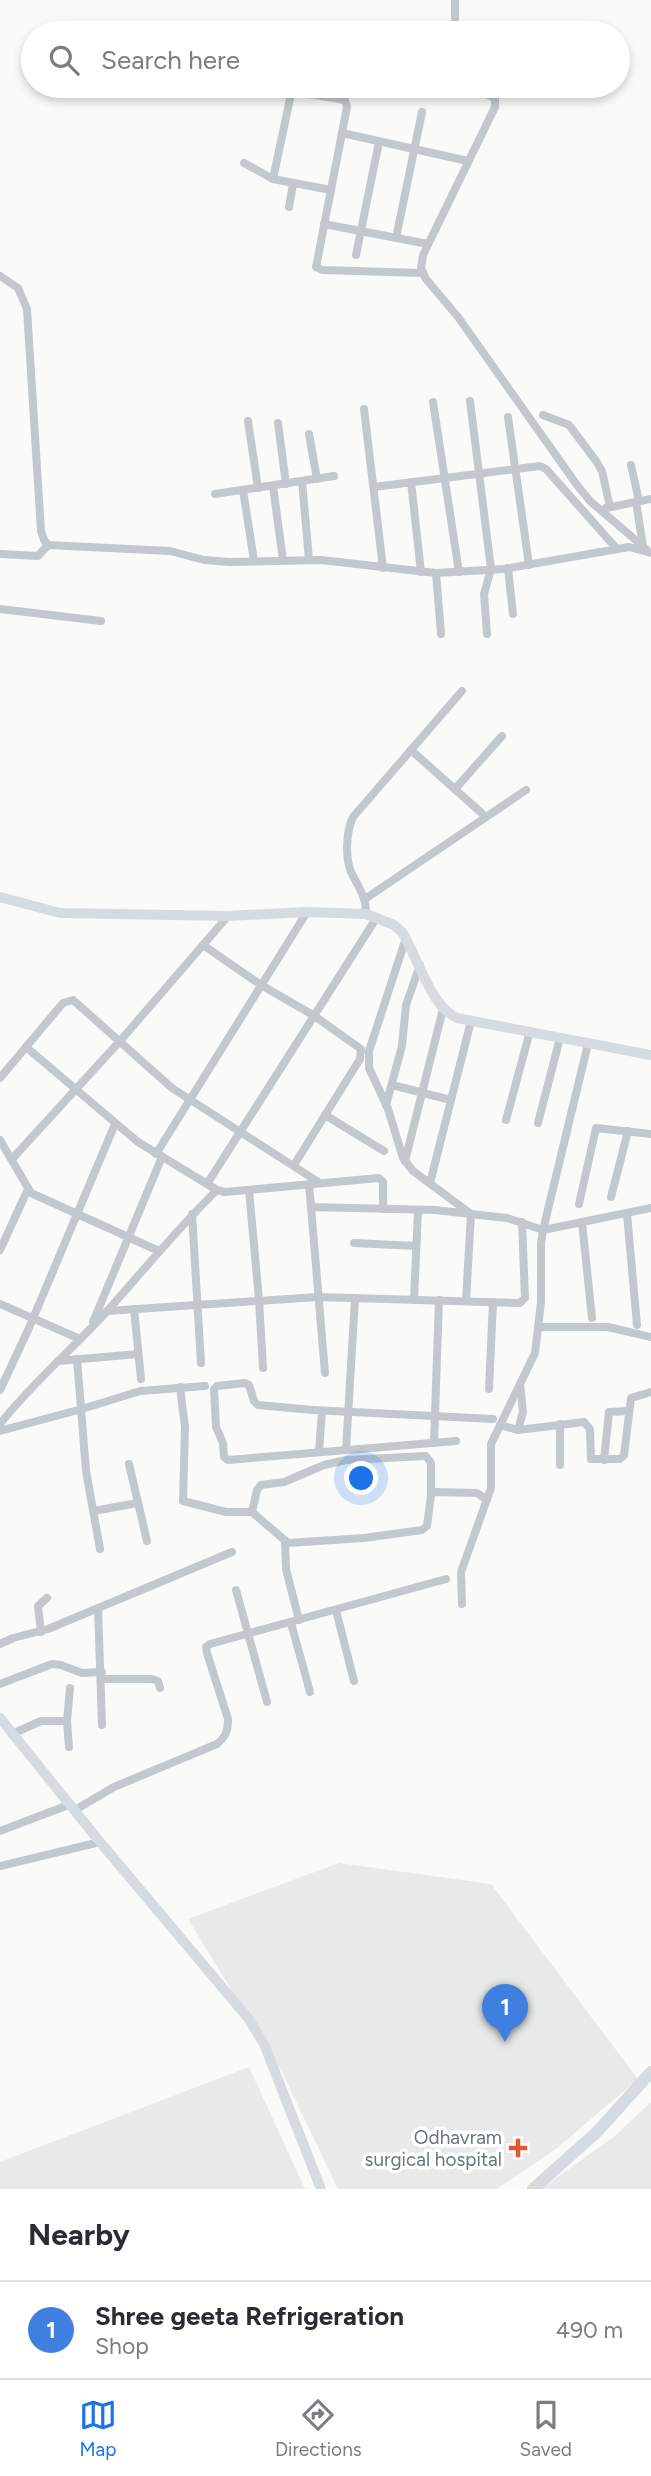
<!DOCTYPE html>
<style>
:root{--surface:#fff;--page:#f2f2f3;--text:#2b2b33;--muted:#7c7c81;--line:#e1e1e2;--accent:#1a73e8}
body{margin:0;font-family:Figtree,sans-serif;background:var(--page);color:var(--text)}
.you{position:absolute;left:362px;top:1479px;width:24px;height:24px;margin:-18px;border:5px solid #fff;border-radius:50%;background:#1a73e8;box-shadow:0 0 0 10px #1a73e833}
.badge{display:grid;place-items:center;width:46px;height:46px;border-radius:50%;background:var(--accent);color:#fff;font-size:23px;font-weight:700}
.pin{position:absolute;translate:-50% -58px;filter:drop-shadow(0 2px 4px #0008)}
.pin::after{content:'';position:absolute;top:37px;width:24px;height:21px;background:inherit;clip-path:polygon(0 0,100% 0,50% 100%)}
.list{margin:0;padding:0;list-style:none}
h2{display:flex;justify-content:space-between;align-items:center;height:91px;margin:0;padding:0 28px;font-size:30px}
h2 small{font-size:23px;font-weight:400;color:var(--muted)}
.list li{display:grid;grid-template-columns:46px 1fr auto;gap:21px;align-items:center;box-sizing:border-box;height:98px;padding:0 28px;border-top:2px solid var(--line)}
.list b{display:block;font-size:26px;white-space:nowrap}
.list p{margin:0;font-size:23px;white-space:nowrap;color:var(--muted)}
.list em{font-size:23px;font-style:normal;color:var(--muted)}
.icon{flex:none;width:38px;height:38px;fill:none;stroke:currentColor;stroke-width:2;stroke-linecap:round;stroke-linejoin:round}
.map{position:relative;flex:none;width:651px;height:2189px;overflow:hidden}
.search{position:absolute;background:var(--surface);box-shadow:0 4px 10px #0003;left:21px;right:21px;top:21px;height:77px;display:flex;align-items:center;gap:18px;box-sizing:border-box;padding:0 24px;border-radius:38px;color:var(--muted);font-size:26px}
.sheet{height:189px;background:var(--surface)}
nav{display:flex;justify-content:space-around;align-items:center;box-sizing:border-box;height:98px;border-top:2px solid var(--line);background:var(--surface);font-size:19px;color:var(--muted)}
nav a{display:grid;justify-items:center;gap:4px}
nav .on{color:var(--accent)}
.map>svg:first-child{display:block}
</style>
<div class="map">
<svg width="651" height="2189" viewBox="0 0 651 2189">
<rect width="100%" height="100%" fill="#fafaf8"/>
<g fill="#e8e9e9">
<path d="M339,1863L491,1884L638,2079L557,2148L497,2189H338L282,2072L188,1919Z"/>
<path d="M249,2067L305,2189H0V2162Z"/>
<path d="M651,2102V2189H541L615,2136Z"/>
</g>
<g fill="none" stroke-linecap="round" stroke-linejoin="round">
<g stroke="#c3c8cc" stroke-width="8">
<path d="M455,0V33"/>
<path d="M469,86L495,98V107L423,255L421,268L426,279L458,317L577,485L590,501L646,549"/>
<path d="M244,163L273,179"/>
<path d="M331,190L273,179L291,94L298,92L345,100L347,107L342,133"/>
<path d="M289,207L293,184"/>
<path d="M324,224L428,244"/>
<path d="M396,238L422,112"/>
<path d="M356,255L379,142"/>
<path d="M422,273L322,270L316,267L342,133L468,161"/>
<path d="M0,276L18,288L27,309L41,531L44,540L48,545L170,551L204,560L229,562L321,560L436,573L504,569L629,547L651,553"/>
<path d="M470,401L491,569L484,594L487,634"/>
<path d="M433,402L459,572"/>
<path d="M364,409L383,568"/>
<path d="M543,415L569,425L596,461L602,471L610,507"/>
<path d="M508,417L529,565"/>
<path d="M248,421L258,488"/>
<path d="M278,423L286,484"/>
<path d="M309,434L317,479"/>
<path d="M631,465L639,501"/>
<path d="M302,481L309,560"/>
<path d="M411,482L421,572"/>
<path d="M273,486L283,560"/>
<path d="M374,487L540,466L546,469L617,549"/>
<path d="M243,490L254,561"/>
<path d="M215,494L334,476"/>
<path d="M636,502L643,546"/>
<path d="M606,508L651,499"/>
<path d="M0,554L38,556L48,545"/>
<path d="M508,568L513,614"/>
<path d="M436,573L441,634"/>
<path d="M0,609L101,621"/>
<path d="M411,750L486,817"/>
<path d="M455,789L502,736"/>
<path d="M365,899L526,790"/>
<path d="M366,914C367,898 358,886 351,872C345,857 346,832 353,817L462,691"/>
<path d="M406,938L369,1051V1068L388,1109L403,1158L413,1171L471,1214L466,1301"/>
<path d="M203,945L261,985L313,1015L361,1049L360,1059L294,1165"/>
<path d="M26,1047L138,1142L217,1190L225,1192L379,1178L383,1182V1209"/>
<path d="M0,1078L63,1003L73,1000L172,1088L320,1183"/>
<path d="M392,1085L451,1100"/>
<path d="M386,1105L402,1046L406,1005L420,965"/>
<path d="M325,1115L384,1151"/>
<path d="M506,1120L530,1031"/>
<path d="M538,1123L560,1038"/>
<path d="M0,1140L31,1193L159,1251"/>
<path d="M156,1154L307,912"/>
<path d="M12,1159L120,1041L228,916"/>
<path d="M405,1161L443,1009"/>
<path d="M430,1183L471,1021"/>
<path d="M207,1184L377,917"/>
<path d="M309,1184L311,1207"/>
<path d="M249,1190L259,1300L263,1368"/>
<path d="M611,1197L628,1131"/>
<path d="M579,1204L596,1128L651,1134"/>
<path d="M192,1214L201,1363"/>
<path d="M627,1214L637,1325"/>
<path d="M582,1222L592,1318"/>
<path d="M354,1243L416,1246"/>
<path d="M0,1250L28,1189"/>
<path d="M414,1300L418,1210"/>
<path d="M0,1304L80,1339"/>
<path d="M134,1309L141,1379"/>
<path d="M107,1311L318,1297L520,1303L525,1298L522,1222"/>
<path d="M93,1322L162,1157"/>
<path d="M538,1327H608L651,1337"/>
<path d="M77,1359L86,1471L100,1549"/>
<path d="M58,1361L138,1354"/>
<path d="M325,1373L311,1207L435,1210L507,1218L543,1230L651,1208"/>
<path d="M180,1387L185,1427L183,1501L226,1512H252L288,1543L364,1538L422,1530L427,1526L431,1495L434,1492L477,1493L487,1500"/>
<path d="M489,1389L493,1302"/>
<path d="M0,1390L29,1328L115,1124"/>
<path d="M0,1424C32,1383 73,1349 108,1310C144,1270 178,1228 217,1190"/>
<path d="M560,1424V1465"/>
<path d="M500,1425L518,1430L584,1422L590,1429L591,1459H620L624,1455L631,1398L651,1392"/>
<path d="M518,1430L523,1412L520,1384"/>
<path d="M0,1431L82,1409L140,1391L205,1386"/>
<path d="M456,1441L228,1460L224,1457L223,1443L216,1427L214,1389L217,1386L245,1383L249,1385L254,1401L258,1405L313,1410L493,1419"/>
<path d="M434,1443L439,1300"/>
<path d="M346,1450L355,1298"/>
<path d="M319,1452L322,1411"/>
<path d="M604,1460L609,1412L628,1411"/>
<path d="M129,1464L147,1541"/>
<path d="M94,1511L137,1503"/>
<path d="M252,1512L257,1490L261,1485L284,1482L324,1465L346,1460L426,1456L431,1463V1495"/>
<path d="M285,1541L286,1569L299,1620"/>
<path d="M236,1590L267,1702"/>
<path d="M462,1604L461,1572L491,1488V1444L535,1353L541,1302V1244L543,1230L588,1044"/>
<path d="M98,1608L102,1725"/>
<path d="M336,1610L354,1681"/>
<path d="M291,1623L310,1692"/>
<path d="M41,1632L38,1606L47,1598"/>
<path d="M0,1644L13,1638L48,1629L232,1552"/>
<path d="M101,1679H152L158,1681L160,1688"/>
<path d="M0,1684L52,1664L61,1665L82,1673L102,1672"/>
<path d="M12,1734L41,1721H67"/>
<path d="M69,1747L67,1721L70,1688"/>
<path d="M75,1810L114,1787L217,1744C226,1736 228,1731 228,1719L207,1653L206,1647L210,1644L446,1579"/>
<path d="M0,1831L71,1804"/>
<path d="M0,1866L100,1842"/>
</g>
<g stroke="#d6dbdf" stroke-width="10">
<path d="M0,897L60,913L228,916L307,912L366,914L394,925L402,932C418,957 430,1006 457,1018L651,1055"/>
<path d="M0,1718L100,1842L248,2018L264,2044L321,2189"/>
</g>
<path stroke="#d6dbdf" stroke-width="12" d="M533,2189L597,2132L651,2072"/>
</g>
<path fill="#e4572e" stroke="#fff" stroke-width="2.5" d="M514.5 2137.5h7v7h7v7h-7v7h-7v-7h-7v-7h7z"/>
<g text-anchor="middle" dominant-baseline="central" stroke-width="7" stroke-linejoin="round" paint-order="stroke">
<g font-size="19" fill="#657683" stroke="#fff" text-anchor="end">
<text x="502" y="2137">Odhavram<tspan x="502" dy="22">surgical hospital</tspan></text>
</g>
</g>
</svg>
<div class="you"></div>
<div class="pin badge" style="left:505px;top:2042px;background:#3f7fe0">1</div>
<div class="search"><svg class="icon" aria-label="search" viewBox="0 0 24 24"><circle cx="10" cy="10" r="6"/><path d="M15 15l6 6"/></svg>Search here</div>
</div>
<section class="sheet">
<h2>Nearby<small></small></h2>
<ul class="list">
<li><span class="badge" style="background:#3f7fe0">1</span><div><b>Shree geeta Refrigeration</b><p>Shop</p></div><em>490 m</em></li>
</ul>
</section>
<nav>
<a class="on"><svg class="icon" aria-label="map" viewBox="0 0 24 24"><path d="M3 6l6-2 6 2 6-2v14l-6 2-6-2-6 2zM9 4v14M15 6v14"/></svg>Map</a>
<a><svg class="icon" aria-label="directions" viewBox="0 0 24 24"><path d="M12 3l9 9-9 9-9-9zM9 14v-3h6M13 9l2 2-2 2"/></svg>Directions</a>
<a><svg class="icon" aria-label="saved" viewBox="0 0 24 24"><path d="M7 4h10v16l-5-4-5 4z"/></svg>Saved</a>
</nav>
